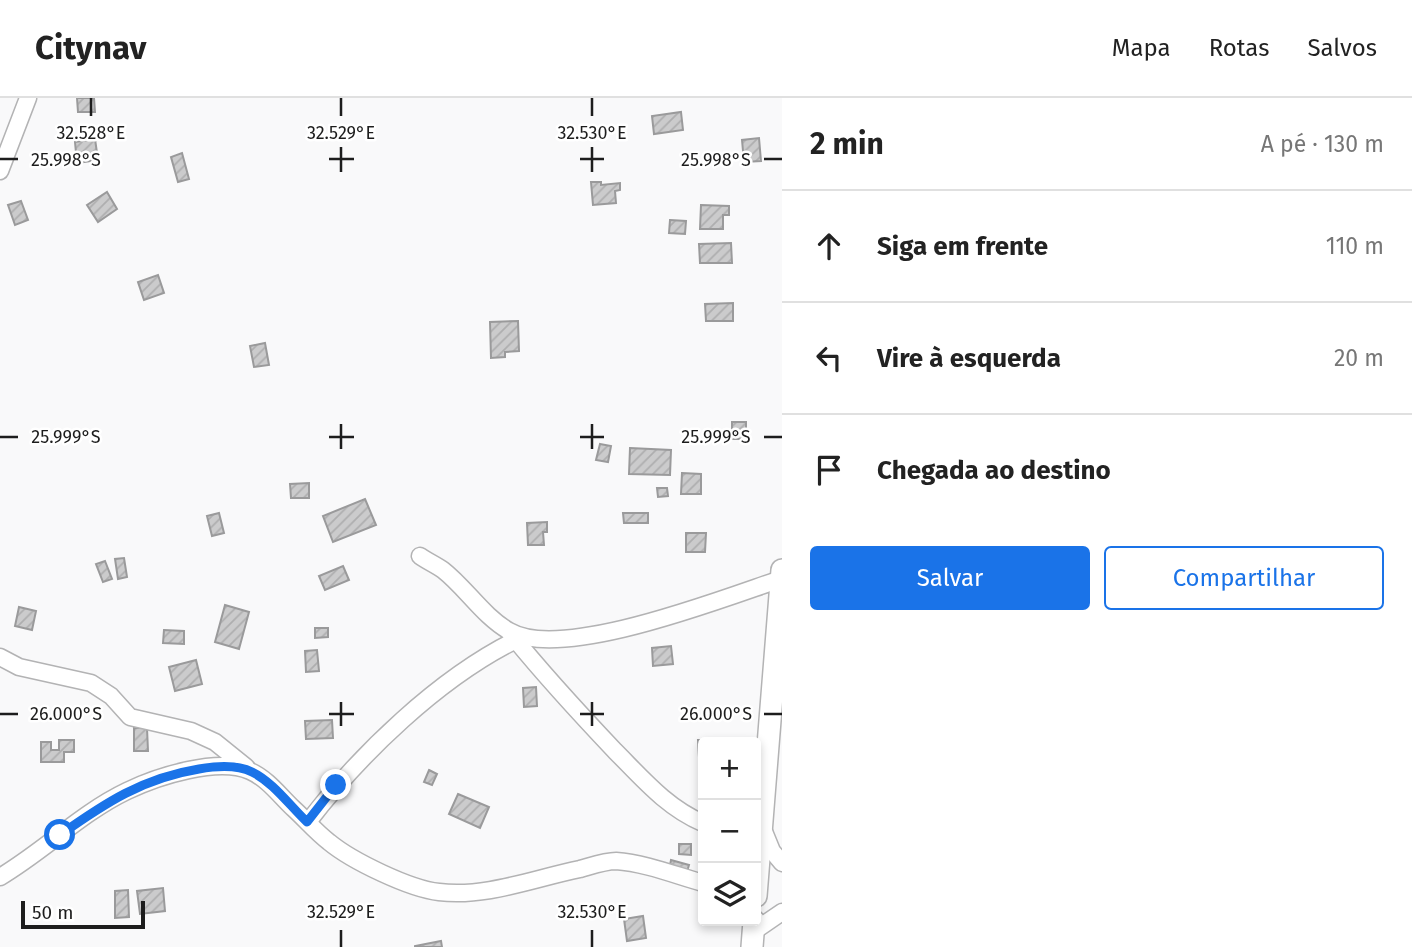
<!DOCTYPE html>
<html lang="pt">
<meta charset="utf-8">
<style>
:root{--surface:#fff;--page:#f6f6f6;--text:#222;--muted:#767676;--line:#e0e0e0;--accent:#1a73e8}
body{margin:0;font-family:"Fira Sans",sans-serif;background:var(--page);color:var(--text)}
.controls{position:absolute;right:21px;bottom:21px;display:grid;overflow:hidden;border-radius:7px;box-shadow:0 4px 10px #0003}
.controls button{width:63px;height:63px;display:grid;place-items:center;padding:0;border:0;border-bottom:2px solid var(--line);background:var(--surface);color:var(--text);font:35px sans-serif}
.scale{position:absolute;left:21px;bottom:18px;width:124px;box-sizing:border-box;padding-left:7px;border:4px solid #1d1d1d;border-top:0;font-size:19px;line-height:24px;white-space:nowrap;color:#1d1d1d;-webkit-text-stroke:5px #fff;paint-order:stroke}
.stop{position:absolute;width:21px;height:21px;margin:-16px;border:5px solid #1a73e8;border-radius:50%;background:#fff}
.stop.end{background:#1a73e8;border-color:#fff;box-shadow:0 2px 7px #0008}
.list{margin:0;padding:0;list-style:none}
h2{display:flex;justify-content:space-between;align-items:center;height:91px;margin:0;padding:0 28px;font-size:30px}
h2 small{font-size:23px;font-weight:400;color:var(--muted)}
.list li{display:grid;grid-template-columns:46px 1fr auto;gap:21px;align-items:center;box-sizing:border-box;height:112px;padding:0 28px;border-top:2px solid var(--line)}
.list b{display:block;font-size:26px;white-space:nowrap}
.list em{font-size:23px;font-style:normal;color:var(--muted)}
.actions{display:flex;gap:14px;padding:21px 28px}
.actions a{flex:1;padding:16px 0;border:2px solid var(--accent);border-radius:7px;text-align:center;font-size:24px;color:var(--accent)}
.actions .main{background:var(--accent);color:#fff}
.icon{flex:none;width:38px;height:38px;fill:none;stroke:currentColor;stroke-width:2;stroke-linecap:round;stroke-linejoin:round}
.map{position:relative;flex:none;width:782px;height:849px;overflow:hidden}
header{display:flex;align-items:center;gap:42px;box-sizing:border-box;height:98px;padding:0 35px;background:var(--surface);border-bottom:2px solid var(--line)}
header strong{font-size:33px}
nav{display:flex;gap:38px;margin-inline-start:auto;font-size:24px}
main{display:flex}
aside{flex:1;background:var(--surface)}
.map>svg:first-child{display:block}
</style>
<header>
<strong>Citynav</strong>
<nav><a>Mapa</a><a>Rotas</a><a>Salvos</a></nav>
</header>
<main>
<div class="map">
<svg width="782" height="849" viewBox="0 0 782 849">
<defs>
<pattern id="building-hatch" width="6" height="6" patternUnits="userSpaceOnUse" patternTransform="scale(1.75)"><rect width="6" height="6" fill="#cbcbcc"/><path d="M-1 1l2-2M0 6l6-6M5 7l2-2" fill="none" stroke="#aeaeaf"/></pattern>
</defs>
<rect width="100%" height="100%" fill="#f9f9fa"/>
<g fill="url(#building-hatch)" stroke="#9a9a9b" stroke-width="2">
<path d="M77,0H94L95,14H78Z"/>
<path d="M681,14L683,32L654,36L652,18Z"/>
<path d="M759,40L761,63L744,64L742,42Z"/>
<path d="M95,41L98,62L77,65L75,44Z"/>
<path d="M182,55L189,81L178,84L171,59Z"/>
<path d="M591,84H601V87L620,85V92L615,93L616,105L593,107Z"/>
<path d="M107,94L117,111L98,124L87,107Z"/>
<path d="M21,103L28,122L15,127L8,107Z"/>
<path d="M701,107L729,108V117H723V131H700Z"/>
<path d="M670,122L686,123L685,136L669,135Z"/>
<path d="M731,145L732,165H700L699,146Z"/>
<path d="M158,177L164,195L144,202L138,184Z"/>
<path d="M733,205V223H706L705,206Z"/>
<path d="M518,223L519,253L505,254V259L491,260L490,224Z"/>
<path d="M265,245L269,267L254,269L250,248Z"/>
<rect x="732" y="324" width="14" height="17"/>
<path d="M600,346L611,348L608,364L596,362Z"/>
<path d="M630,350L671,352L670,377L629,376Z"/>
<path d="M682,375L701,376V396H681Z"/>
<path d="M309,385V400H291L290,386Z"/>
<path d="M657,390H667L668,398L658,399Z"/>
<path d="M365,401L376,427L333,444L323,418Z"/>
<path d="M219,415L224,435L212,438L207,418Z"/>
<path d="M623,415H648V425H624Z"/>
<path d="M547,424V434H543L544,447H528L527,425Z"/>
<path d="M686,435H706L705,454H686Z"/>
<path d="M124,460L127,479L118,481L115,461Z"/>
<path d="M105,463L112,481L103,484L96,466Z"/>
<path d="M343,468L349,482L325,492L319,478Z"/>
<path d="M225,507L249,514L239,551L215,544Z"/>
<path d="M19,509L36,513L32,532L15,528Z"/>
<path d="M315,530H328V539L315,540Z"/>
<path d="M164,532L184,533V546L163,545Z"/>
<path d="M671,548L673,566L653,568L652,550Z"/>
<path d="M317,552L319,573L306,574L305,553Z"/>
<path d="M196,562L202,586L175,593L169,569Z"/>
<path d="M536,589L537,608L524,609L523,590Z"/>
<path d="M332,622L333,640L306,641L305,623Z"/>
<path d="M134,630H147L148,653H134Z"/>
<path d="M59,642H74V654H64V664H41V644H51V652H59Z"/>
<path d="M698,642H715V644H703V659H699Z"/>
<path d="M429,672L437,676L432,687L424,684Z"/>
<path d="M458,696L489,709L480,730L449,716Z"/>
<path d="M679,746H691V757L679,756Z"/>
<path d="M671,762L689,767L686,777L669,772Z"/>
<path d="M163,790L165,813L140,816L137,793Z"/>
<path d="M128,792L129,819L115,820V793Z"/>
<path d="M643,818L646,840L627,843L624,821Z"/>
<path d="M441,843L442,849H415V848Z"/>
</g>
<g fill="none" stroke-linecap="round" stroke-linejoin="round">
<defs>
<g id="minor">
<path d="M0,73L28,0"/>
<path d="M420,458C427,463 436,467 443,472C466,490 483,518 509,533C561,564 724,500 781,481"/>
<path d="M510,535C543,576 579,615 615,653C642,680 667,710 703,725"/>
<path d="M0,559L19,569L91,585L111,598L130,619L191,633L215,644L246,669"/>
<path d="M308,724C360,656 439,580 516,542"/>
<path d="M763,731L772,753L782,765"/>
<path d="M0,779C44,753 81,715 127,693C158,678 218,659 250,673C268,681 280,698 294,711C306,722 316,734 329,744C352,763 410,791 439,794C486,800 535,780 580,771C591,768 605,763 616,763C645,765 675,777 703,785"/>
<path d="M753,834L782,814"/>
</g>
<g id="tertiary">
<path d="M756,798L782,472"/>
<path d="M752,849L754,823"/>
</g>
</defs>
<use href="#minor" stroke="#b3b3b4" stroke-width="19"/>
<use href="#tertiary" stroke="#b3b3b4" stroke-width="24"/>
<use href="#minor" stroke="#fff" stroke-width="16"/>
<use href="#tertiary" stroke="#fff" stroke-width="21"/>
</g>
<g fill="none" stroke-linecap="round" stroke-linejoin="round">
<path stroke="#1a73e8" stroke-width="9" d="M60,737C105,705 143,680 199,671C216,668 236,666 252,674C273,684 290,708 307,724L336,687"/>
</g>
<path fill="none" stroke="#1d1d1d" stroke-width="2.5" d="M91,0V18M341,0V18M592,0V18M341,49V74M592,49V74M0,61H18M329,61H354M580,61H604M764,61H782M341,326V351M592,326V351M0,339H18M329,339H354M580,339H604M764,339H782M341,604V628M592,604V628M0,616H18M329,616H354M580,616H604M764,616H782M341,832V849M592,832V849"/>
<g font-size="18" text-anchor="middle" fill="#1d1d1d" stroke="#fff" stroke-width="5" stroke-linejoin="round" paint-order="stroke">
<text x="91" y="41">32.528°E</text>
<text x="341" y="41">32.529°E</text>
<text x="592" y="41">32.530°E</text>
<text x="66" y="68">25.998°S</text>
<text x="716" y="68">25.998°S</text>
<text x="66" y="345">25.999°S</text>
<text x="716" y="345">25.999°S</text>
<text x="66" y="622">26.000°S</text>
<text x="716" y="622">26.000°S</text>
<text x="341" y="820">32.529°E</text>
<text x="592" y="820">32.530°E</text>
</g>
</svg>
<div class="controls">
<button>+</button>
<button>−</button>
<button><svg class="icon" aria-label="layers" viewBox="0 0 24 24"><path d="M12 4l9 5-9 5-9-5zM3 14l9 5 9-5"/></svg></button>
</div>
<div class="scale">50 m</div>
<div class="stop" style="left:60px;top:737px"></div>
<div class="stop end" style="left:336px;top:687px"></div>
</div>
<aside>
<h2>2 min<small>A pé · 130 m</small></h2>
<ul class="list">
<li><svg class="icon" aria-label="ahead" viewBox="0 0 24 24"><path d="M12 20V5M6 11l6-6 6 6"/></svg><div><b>Siga em frente</b></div><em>110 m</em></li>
<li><svg class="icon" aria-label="left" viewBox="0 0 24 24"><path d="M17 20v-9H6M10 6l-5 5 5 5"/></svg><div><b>Vire à esquerda</b></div><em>20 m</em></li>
<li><svg class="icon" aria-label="arrive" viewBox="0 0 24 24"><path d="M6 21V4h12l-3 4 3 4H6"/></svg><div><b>Chegada ao destino</b></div></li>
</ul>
<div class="actions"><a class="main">Salvar</a><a>Compartilhar</a></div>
</aside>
</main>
